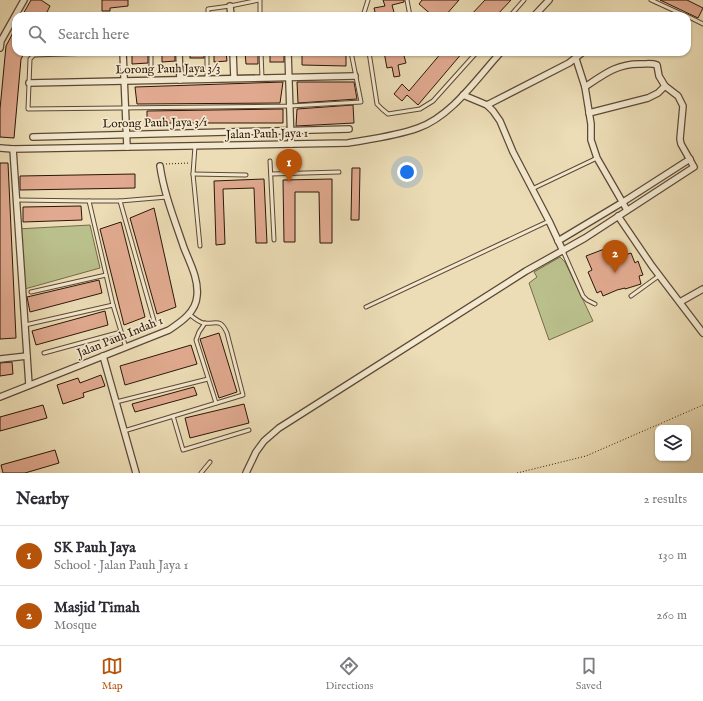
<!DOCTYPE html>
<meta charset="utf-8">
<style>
:root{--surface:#fff;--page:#f7f7f7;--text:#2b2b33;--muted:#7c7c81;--line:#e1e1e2;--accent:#b45309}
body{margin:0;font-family:"IM FELL English",serif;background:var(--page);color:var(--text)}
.controls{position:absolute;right:12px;bottom:12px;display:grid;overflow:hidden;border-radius:8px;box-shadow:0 1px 3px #0004}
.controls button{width:36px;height:36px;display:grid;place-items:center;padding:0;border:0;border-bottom:1px solid var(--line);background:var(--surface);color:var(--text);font:20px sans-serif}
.you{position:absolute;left:407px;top:172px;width:14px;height:14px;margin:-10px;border:3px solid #fff;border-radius:50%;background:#1a73e8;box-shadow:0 0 0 6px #1a73e833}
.badge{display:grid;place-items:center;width:26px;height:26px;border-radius:50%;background:var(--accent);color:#fff;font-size:13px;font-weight:700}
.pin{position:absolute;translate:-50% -33px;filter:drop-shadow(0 1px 2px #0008)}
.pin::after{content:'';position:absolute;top:21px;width:14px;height:12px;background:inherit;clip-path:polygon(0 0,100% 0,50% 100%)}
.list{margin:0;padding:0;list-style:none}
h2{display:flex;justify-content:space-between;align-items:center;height:52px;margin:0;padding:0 16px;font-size:17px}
h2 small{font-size:13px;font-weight:400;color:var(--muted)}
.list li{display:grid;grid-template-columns:26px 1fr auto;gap:12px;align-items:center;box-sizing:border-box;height:60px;padding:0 16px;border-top:1px solid var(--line)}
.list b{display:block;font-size:15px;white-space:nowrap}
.list p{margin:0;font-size:13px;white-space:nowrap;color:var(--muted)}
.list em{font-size:13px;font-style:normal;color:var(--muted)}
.icon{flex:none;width:22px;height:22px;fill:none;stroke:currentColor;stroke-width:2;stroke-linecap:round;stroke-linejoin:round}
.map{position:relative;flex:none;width:703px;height:473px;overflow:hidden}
.search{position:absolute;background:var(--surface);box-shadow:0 1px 3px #0004;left:12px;right:12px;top:12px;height:44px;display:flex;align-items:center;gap:10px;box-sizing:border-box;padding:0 14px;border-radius:12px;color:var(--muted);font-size:15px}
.sheet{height:172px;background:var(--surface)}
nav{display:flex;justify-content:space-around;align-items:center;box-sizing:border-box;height:56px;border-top:1px solid var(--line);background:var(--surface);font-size:11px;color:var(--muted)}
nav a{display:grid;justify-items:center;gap:2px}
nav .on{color:var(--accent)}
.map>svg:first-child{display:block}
</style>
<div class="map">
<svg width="703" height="473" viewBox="0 0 703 473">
<rect width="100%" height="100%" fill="#ecddb6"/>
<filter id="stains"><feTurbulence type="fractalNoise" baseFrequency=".005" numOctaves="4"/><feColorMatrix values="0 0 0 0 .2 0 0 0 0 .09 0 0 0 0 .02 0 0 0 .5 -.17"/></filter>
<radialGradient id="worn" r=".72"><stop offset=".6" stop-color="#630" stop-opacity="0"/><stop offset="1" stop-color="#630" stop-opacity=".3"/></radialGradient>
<g fill="#bac08c" stroke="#746b4a">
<path d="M90,225L100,268L21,290L17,229Z"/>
<path d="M560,257L565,262L593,321L549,340L529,283L537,277L534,272Z"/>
</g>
<g fill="#e1aa90" stroke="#2d1608">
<path d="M31,0H41L50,6L45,16H22Z"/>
<path d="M102,0H128V6L110,8V11H102Z"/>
<path d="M383,0H404V2L392,5L395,16H376L374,8L385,6Z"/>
<path d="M422,0H459L445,16H433L419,4Z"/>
<path d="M485,0H511L496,16H470Z"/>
<path d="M660,0H687L703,8L698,18Z"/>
<path d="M16,27V52H25L21,59L14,138L0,137V109L6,46Z"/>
<path d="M132,52H148V63L132,64Z"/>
<path d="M162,52H175V61L162,62Z"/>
<rect x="190" y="52" width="14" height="6"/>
<path d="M214,52H226L227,61L214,62Z"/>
<path d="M245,52H258V64H246Z"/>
<rect x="270" y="52" width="14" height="10"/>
<path d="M302,52H346V66L302,65Z"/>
<path d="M384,52H403L406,63L398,65L400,76L394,77L392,67L387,68Z"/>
<path d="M442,52H463L418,105L407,95L402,101L394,94L402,84L409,91Z"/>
<path d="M283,82L280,103L137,104L135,87Z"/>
<path d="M297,82H354L357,99L298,103Z"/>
<path d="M353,105L354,123L296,126L297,109Z"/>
<path d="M283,109V123H147V111Z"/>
<path d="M0,163H8L16,338L0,339Z"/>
<path d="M352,168H360L359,220H351Z"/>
<path d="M135,174V188L20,190V176Z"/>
<path d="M264,179L267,243H256L254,188L223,189L225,244L216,245L214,181Z"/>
<path d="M332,179V243H320L319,192H295V242H284L283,180Z"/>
<path d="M81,206L82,220L23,222V207Z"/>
<path d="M154,208L176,307L157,314L130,218Z"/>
<path d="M121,222L145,317L124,325L100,229Z"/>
<path d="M607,248L610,260L631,253L635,263L638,261L643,275L639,276L641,284L625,289V288L617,290L603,296L601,291L597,293L588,272L592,270L586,256Z"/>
<path d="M99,280L102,293L30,312L27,297Z"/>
<path d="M105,311L108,325L36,345L32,331Z"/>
<path d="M219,333L237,392L219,398L200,339Z"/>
<path d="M191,345L197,364L125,385L120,366Z"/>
<path d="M12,362L13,374L0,376V363Z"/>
<path d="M101,375L105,386L83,393L84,397L63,404L57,385L78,378L80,383Z"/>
<path d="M194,387L197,395L135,412L132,404Z"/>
<path d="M244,404L249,423L190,438L185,418Z"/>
<path d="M43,405L47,418L0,431V417Z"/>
<path d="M55,450L59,463L25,473H3L1,465Z"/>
</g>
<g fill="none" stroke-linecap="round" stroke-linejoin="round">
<defs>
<g id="lane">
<path d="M260,0V16"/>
<path d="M407,0L410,16"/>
<path d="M651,0L686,16"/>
<path d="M208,16V9L230,6L259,0"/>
<path d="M363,16L368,0"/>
<path d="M510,16L524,0"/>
<path d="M687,16L703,24"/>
<path d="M123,52L34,55L30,59L28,109L290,106L361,102L351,52"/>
<path d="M261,52L262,78"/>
<path d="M369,52L377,104L382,109L388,114L420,109L433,101L477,52"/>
<path d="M207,79V52"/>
<path d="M151,80V52"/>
<path d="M195,146L193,174L200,246"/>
<path d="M270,161L274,240"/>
<path d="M193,174L246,175"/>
<path d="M271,174L339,172"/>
<path d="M532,189L597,158"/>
<path d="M17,200L89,201H120L167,197"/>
<path d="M89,201L113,305L126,348"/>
<path d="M120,201L154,321"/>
<path d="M563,251L583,296L587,300L595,304"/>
<path d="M31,292L106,275"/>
<path d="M631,296L660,275"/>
<path d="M366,307L549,221"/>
<path d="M205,323L199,332L196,340L216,403"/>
<path d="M25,325L113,305"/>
<path d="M44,353L121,332"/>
<path d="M116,402L208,379"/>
<path d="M173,416L183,450L249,430"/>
<path d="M124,431L243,395L227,333C220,317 216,325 203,323C197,321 193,317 189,314"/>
<path d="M201,473L210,462"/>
</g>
<g id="street">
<path d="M230,6L231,16"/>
<path d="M534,16L549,0"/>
<path d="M0,48L1,41L24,0"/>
<path d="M123,52L127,147"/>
<path d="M179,52L180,80"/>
<path d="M233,52L234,78"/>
<path d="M288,52L291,144"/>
<path d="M576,59L585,87L591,124V140L597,158L627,210"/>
<path d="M29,83L355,76"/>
<path d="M463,95L487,105L493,111L500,121L513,152L549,221L563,251"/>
<path d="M487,105L569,63L583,52"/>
<path d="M589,113L648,98L658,93L665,86"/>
<path d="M33,137L349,129"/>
<path d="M0,148L13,149L348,143C371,139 396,136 418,128C452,116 477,78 501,52"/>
<path d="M13,149L29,385"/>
<path d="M618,216L652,266L703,333"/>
<path d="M558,241L623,202L690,159"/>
<path d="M680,302L703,289"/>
<path d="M103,356L136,473"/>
<path d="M0,359L27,356"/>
<path d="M0,397L169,330C181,322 196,312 197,296C199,280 190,263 184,248C175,221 164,194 160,166"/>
<path d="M246,473L256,452L264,441L279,428L526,271L585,238L694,167L681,144L680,139L683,106L678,96L665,86L659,76L657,65C652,63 647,64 642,64C618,63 604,74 585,87"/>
</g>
</defs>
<use href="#lane" stroke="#5d4834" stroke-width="5"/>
<use href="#street" stroke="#5d4834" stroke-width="8"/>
<g stroke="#2d1608" stroke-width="1" stroke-dasharray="1 2" stroke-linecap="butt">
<path d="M166,164L189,163"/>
<path d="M517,473L586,456L703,405"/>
</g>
<use href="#lane" stroke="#f3e9d0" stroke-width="3"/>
<use href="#street" stroke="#f3e9d0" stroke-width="5.5"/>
</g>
<g text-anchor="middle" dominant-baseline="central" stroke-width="3.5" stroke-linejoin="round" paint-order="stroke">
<g font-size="12" fill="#2d1608" stroke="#f3e9d0">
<text transform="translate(168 69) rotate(-1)">Lorong Pauh Jaya 3/3</text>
<text transform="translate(155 123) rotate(-1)">Lorong Pauh Jaya 3/1</text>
<text transform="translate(267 134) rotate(-1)">Jalan Pauh Jaya 1</text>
<text transform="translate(120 337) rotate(-22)">Jalan Pauh Indah 1</text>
</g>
</g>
<rect width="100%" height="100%" filter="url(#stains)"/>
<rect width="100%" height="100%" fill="url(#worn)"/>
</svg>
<div class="controls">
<button><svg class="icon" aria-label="layers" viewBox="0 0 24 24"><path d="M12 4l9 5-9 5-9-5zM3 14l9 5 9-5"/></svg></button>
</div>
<div class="you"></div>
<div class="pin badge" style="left:289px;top:182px">1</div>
<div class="pin badge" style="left:615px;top:273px">2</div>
<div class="search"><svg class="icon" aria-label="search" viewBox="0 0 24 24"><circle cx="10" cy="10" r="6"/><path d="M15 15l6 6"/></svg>Search here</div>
</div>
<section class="sheet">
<h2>Nearby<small>2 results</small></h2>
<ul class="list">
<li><span class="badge">1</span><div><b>SK Pauh Jaya</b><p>School · Jalan Pauh Jaya 1</p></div><em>130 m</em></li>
<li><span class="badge">2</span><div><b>Masjid Timah</b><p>Mosque</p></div><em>260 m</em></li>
</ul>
</section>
<nav>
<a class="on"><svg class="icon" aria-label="map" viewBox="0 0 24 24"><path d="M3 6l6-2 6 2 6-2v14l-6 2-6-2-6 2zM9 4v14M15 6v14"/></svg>Map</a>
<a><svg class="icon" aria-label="directions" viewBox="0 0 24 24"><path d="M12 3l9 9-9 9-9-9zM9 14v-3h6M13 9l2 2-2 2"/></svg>Directions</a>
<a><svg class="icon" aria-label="saved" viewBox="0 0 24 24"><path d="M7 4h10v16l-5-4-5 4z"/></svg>Saved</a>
</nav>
